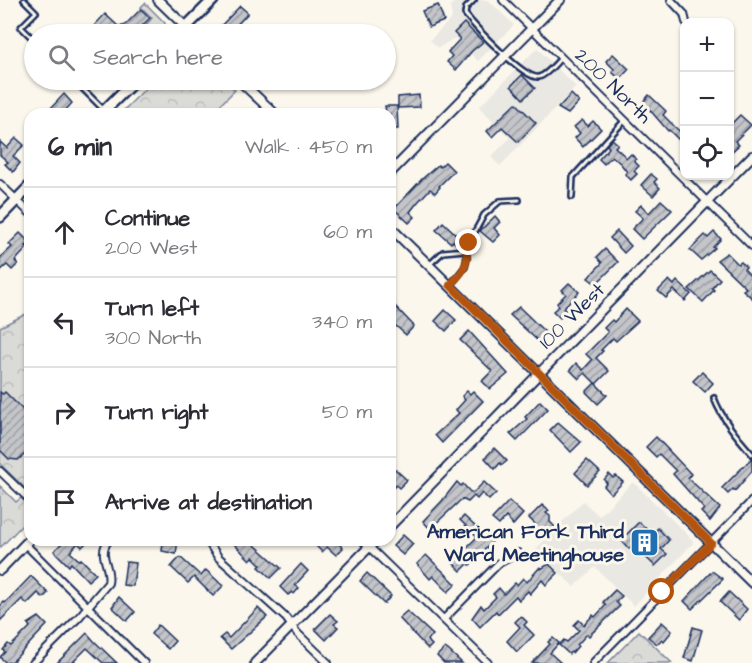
<!DOCTYPE html>
<meta charset="utf-8">
<style>
:root{--surface:#fff;--page:#f7f7f7;--text:#2b2b33;--muted:#7c7c81;--line:#e1e1e2}
body{margin:0;font-family:"Architects Daughter",sans-serif;background:var(--page);color:var(--text)}
.controls{position:absolute;right:18px;top:18px;display:grid;overflow:hidden;border-radius:12px;box-shadow:0 2px 4px #0004}
.controls button{width:54px;height:54px;display:grid;place-items:center;padding:0;border:0;border-bottom:2px solid var(--line);background:var(--surface);color:var(--text);font:30px sans-serif}
.stop{position:absolute;width:18px;height:18px;margin:-14px;border:4px solid #b45309;border-radius:50%;background:#fff}
.stop.end{background:#b45309;border-color:#fff;box-shadow:0 2px 6px #0008}
.list{margin:0;padding:0;list-style:none}
h2{display:flex;justify-content:space-between;align-items:center;height:78px;margin:0;padding:0 24px;font-size:26px}
h2 small{font-size:20px;font-weight:400;color:var(--muted)}
.list li{display:grid;grid-template-columns:39px 1fr auto;gap:18px;align-items:center;box-sizing:border-box;height:90px;padding:0 24px;border-top:2px solid var(--line)}
.list b{display:block;font-size:22px;white-space:nowrap}
.list p{margin:0;font-size:20px;white-space:nowrap;color:var(--muted)}
.list em{font-size:20px;font-style:normal;color:var(--muted)}
.icon{flex:none;width:33px;height:33px;fill:none;stroke:currentColor;stroke-width:2;stroke-linecap:round;stroke-linejoin:round}
.map{position:relative;flex:none;width:752px;height:663px;overflow:hidden}
.search{position:absolute;background:var(--surface);box-shadow:0 2px 4px #0004;left:24px;top:24px;width:372px;height:66px;display:flex;align-items:center;gap:15px;box-sizing:border-box;padding:0 21px;border-radius:33px;color:var(--muted);font-size:22px}
.panel{position:absolute;background:var(--surface);box-shadow:0 2px 4px #0004;left:24px;top:108px;width:372px;height:438px;border-radius:18px}
.map>svg:first-child{display:block}
</style>
<div class="map">
<svg width="752" height="663" viewBox="0 0 752 663">
<defs>
<pattern id="forest-crowns" width="20" height="18" patternUnits="userSpaceOnUse" patternTransform="scale(1.5)"><rect width="20" height="18" fill="#dadad7"/><path d="M2 6a3 3 0 1 1 6 0M12 15a3 3 0 1 1 6 0" fill="none" stroke="#babbbb"/></pattern>
<pattern id="building-hatch" width="6" height="6" patternUnits="userSpaceOnUse" patternTransform="scale(1.5)"><rect width="6" height="6" fill="#c3c5c9"/><path d="M-1 1l2-2M0 6l6-6M5 7l2-2" fill="none" stroke="#9ea0a6"/></pattern>
</defs>
<rect width="100%" height="100%" fill="#fbf7ec"/>
<filter id="ink" filterUnits="userSpaceOnUse"><feTurbulence type="fractalNoise" baseFrequency=".0167" numOctaves="2"/><feDisplacementMap in="SourceGraphic" scale="12" xChannelSelector="R" yChannelSelector="G"/><feConvolveMatrix kernelMatrix="1 2 1 2 8 2 1 2 1" color-interpolation-filters="sRGB"/></filter>
<g filter="url(#ink)">
<g fill="#eae8e2">
<path d="M456,0H488L514,25L478,61L455,38L438,48L430,40L452,18L450,6Z"/>
<path d="M537,48L576,87L500,166L491,157L510,138L479,107Z"/>
<path d="M633,482L692,539L693,543L634,606L595,567L574,587L536,549L583,501L599,516Z"/>
</g>
<path fill="#dadad7" stroke="#7a849a" stroke-width="1.5" d="M145,3L165,23V29L161,34H138L152,18L141,7Z"/>
<g fill="url(#forest-crowns)" stroke="#7a849a" stroke-width="1.5">
<path d="M154,80H224L235,90L211,114H120Z"/>
<path d="M30,312V493L0,464V327Z"/>
<path d="M0,486L16,502L21,498L30,507V517L0,548Z"/>
<path d="M639,631L672,663H608Z"/>
</g>
<g fill="url(#building-hatch)" stroke="#1b2f5e" stroke-width="1.5">
<path d="M438,5L444,21L429,27L422,11Z"/>
<path d="M240,6L248,13L234,28L241,34H224L218,29Z"/>
<path d="M141,9L150,18L134,34H81L89,27L91,29L105,14L118,26H124Z"/>
<path d="M464,23L483,42L472,51L456,70L447,62L452,56L448,52L460,39L454,33Z"/>
<path d="M613,54L629,69L620,79L612,72L614,69L606,61Z"/>
<path d="M522,75L535,88L523,99L511,86Z"/>
<path d="M64,94L72,103L62,114H57L51,108Z"/>
<path d="M571,94L579,102L568,114L558,108Z"/>
<path d="M419,95L420,107L398,108V97Z"/>
<path d="M649,95L666,111L663,115L677,129L680,131L684,127V145L669,130L668,131L643,102Z"/>
<path d="M516,103L536,123L518,142L502,127L492,137L487,131Z"/>
<path d="M385,106H397L398,129H390V114H386Z"/>
<path d="M740,115L751,125L735,141L739,145L729,154V126Z"/>
<path d="M582,120L588,126L593,121L601,129L583,147L575,138L580,133L574,127Z"/>
<path d="M16,138L24,145L13,156L20,163L13,172L5,164L8,162L0,155V142L7,148Z"/>
<path d="M612,139L618,144L615,147L627,158L631,154L636,159L634,161L639,166L634,171L637,174L631,180L625,174L627,172L621,164L612,156L604,164L599,159L609,148L607,145Z"/>
<path d="M445,162L454,171L439,186L440,187L435,193L430,189L417,203L410,212L415,217L409,223L394,209L422,179L438,165L440,167Z"/>
<path d="M651,174L657,179L654,182L660,188L653,196L641,185Z"/>
<path d="M661,200L672,210L642,239L632,229L643,218L635,211L641,205L649,213Z"/>
<path d="M495,216L500,222L494,228L500,235L493,242L480,231Z"/>
<path d="M443,222L460,238L455,243L453,241L451,243L436,230Z"/>
<path d="M617,231L631,246L624,253L610,238Z"/>
<path d="M714,232L721,239L713,247L715,248L701,260L690,250L705,235L708,238Z"/>
<path d="M20,233L30,243L26,246L28,247L15,261L18,264L12,270L7,265L0,271V258L12,247L9,244Z"/>
<path d="M605,249L618,262L596,284L588,278L602,263L597,257Z"/>
<path d="M727,253L738,264L741,262L746,267L744,269L752,277V298L743,290L746,288L717,260Z"/>
<path d="M710,270L720,279L712,288L714,290L703,302L689,289Z"/>
<path d="M669,280L674,285L677,281L691,294L685,301L674,290L666,298L658,291Z"/>
<path d="M569,283L579,292L563,308L567,312L560,318L553,311L559,306L557,303L566,294L562,290Z"/>
<path d="M394,305L414,326L406,335L396,326L390,332V309Z"/>
<path d="M519,307L546,333L538,341L510,315Z"/>
<path d="M626,309L638,321L616,341L613,338L601,350L603,351L596,358L609,371L596,384L585,373L579,379L570,370L576,363L583,370L592,360L586,354L608,332L604,328L612,320L614,322Z"/>
<path d="M445,310L456,320L446,331L435,321Z"/>
<path d="M469,331L508,374L490,389L482,381L492,371L460,340Z"/>
<path d="M702,372L713,383L705,392L693,381Z"/>
<path d="M595,383L607,395L598,404L586,392Z"/>
<path d="M467,391L470,394L473,391L483,401L442,443L435,435L459,413L456,410L465,400L462,396Z"/>
<path d="M0,392L3,394L5,392L30,417V450L18,460L9,459L0,450Z"/>
<path d="M540,401L548,409L517,441L510,434L527,419L525,417Z"/>
<path d="M558,422L581,442L571,452L550,430Z"/>
<path d="M656,437L691,474L688,478L720,508L710,521L701,512L704,509L673,474L676,471L659,454L656,457L646,447Z"/>
<path d="M494,448L507,461L502,465L500,463L495,469L485,458Z"/>
<path d="M752,458V471L735,491L733,489L728,494L722,488Z"/>
<path d="M587,460L600,472L587,485L575,473Z"/>
<path d="M395,469L407,480L399,488L396,485L390,491V474Z"/>
<path d="M609,474L613,478L616,476L623,482L611,494L604,486L607,483L604,480Z"/>
<path d="M457,482L461,486L463,484L472,494L484,482L496,493L489,500L482,493L477,499L474,496L468,502L462,499L430,529L423,521L442,501Z"/>
<path d="M509,501L523,514L513,525L506,517L499,525L492,519Z"/>
<path d="M542,505L549,511L546,513L550,516V522L556,528L550,533L545,528L540,533L534,527L536,525L529,518Z"/>
<path d="M464,516L492,542L470,565L469,563L461,571L450,560L464,546L466,548L477,537L460,520Z"/>
<path d="M639,522L652,534L658,528L669,540L661,549L667,554L655,566L633,545L629,549L621,540Z"/>
<path d="M403,535L413,544L403,555L393,546Z"/>
<path d="M65,540H89L82,547L78,543L70,552L79,560L81,559L96,574L88,581L71,563L69,566L54,551Z"/>
<path d="M163,540H178L176,554L162,551Z"/>
<path d="M236,540H249L281,568L271,578L259,567L261,565L253,557L250,560L233,543Z"/>
<path d="M315,540H325L328,543L331,540H335L343,548L336,555L327,547L322,552L313,543Z"/>
<path d="M426,555L456,584L448,592L433,576L430,579L417,564Z"/>
<path d="M180,557L201,576L206,570L223,586L213,596L194,577L188,583L171,567Z"/>
<path d="M126,562L136,563L133,586L123,585Z"/>
<path d="M301,564L308,571L295,585L299,588L294,594L292,592L288,595L280,587Z"/>
<path d="M549,564L558,573L546,585L542,580L530,594L528,591L519,600L516,596L498,614L496,611L480,627L472,618L481,605L484,609L496,597L493,594L499,588L504,594L515,583L517,585L523,578L527,582L540,567L541,569Z"/>
<path d="M712,571L723,579L692,609L684,601Z"/>
<path d="M367,573L391,596L384,604L360,581Z"/>
<path d="M31,576L48,593L43,598L38,593L27,604L22,599L0,621V606L4,602L5,603Z"/>
<path d="M615,590L622,596L616,602L620,606L589,636L587,634L577,645L578,646L572,653L571,652L569,654L559,645L564,640L567,642L579,630L574,625L579,620L584,625L593,615L595,617L606,605L603,602Z"/>
<path d="M729,592L747,609L739,620L720,602Z"/>
<path d="M119,597L135,612L127,621L112,607Z"/>
<path d="M258,608L267,617L231,649L220,638L225,634L229,638Z"/>
<path d="M407,611L433,635L427,640L432,645L428,649L399,618Z"/>
<path d="M330,614L338,621L334,624L338,627L326,640L315,629Z"/>
<path d="M521,616L527,622L524,625L534,635L517,652L507,641L520,627L515,622Z"/>
<path d="M39,617L47,625L13,661L6,663L0,657L5,652L3,650L8,644L11,646L30,627L28,624Z"/>
<path d="M662,622L672,631L664,641L662,639L657,644L648,637Z"/>
<path d="M158,625L175,641L168,649L151,634Z"/>
<path d="M693,627L702,630L693,661L684,658Z"/>
<path d="M87,633L94,641L117,663H103L87,648L72,663H57Z"/>
<path d="M553,638L559,643L550,653L561,663H532L550,644L548,642Z"/>
<path d="M445,648L448,650L462,663H444L437,656Z"/>
</g>
<g fill="none" stroke-linecap="round" stroke-linejoin="round">
<defs>
<g id="service">
<path d="M24,0L36,12L21,27L34,40"/>
<path d="M474,0L466,8L465,14C475,27 525,80 539,77C547,75 555,64 560,59"/>
<path d="M74,80L103,109"/>
<path d="M572,197L573,177L624,121"/>
<path d="M430,264L443,252L465,250"/>
<path d="M451,284L465,267L467,258L465,250L484,215L500,201L519,200"/>
<path d="M714,398C722,419 737,437 752,454"/>
</g>
<g id="minor">
<path d="M503,0L752,246"/>
<path d="M671,0L684,14L686,22"/>
<path d="M0,184L30,213"/>
<path d="M0,471L30,500"/>
<path d="M207,540L218,557L286,618L297,633L328,663"/>
<path d="M362,540L488,663"/>
<path d="M25,544L144,663"/>
<path d="M444,619L499,563L518,553"/>
<path d="M33,663L79,617L108,583C112,567 96,555 109,540"/>
<path d="M593,663L752,501"/>
</g>
<g id="tertiary">
<path d="M158,0L193,34"/>
<path d="M239,80L275,114"/>
<path d="M390,173L560,0"/>
<path d="M390,227L752,583"/>
<path d="M390,526L752,156"/>
<path d="M0,570L30,539"/>
<path d="M255,663L376,540"/>
</g>
<g id="secondary">
<path d="M179,34L213,0"/>
<path d="M101,114L135,80"/>
<path d="M0,217L30,186"/>
</g>
</defs>
<use href="#service" stroke="#1b2f5e" stroke-width="8"/>
<use href="#minor" stroke="#1b2f5e" stroke-width="10"/>
<use href="#tertiary" stroke="#1b2f5e" stroke-width="12"/>
<use href="#secondary" stroke="#1b2f5e" stroke-width="14"/>
<use href="#service" stroke="#fbf7ec" stroke-width="3"/>
<use href="#minor" stroke="#fbf7ec" stroke-width="6"/>
<use href="#tertiary" stroke="#fbf7ec" stroke-width="8"/>
<use href="#secondary" stroke="#fbf7ec" stroke-width="9"/>
</g>
</g>
<g fill="none" stroke-linecap="round" stroke-linejoin="round" filter="url(#ink)">
<path stroke="#b45309" stroke-width="8" d="M469,243C465,249 467,251 467,258C466,269 457,278 450,285L711,543L662,592"/>
</g>
<defs>
<symbol id="building-square" viewBox="-11 -11 22 22"><rect x="-9" y="-9" width="18" height="18" rx="4" fill="#1f6fb2" stroke="#fbf7ec"/><path d="M-4-6H4V6H1V3H-1V6H-4ZM-2.5-4.3h1.7v1.8h-1.7ZM.8-4.3h1.7v1.8H.8ZM-2.5-1h1.7V.8h-1.7ZM.8-1h1.7V.8H.8Z" fill="#fff"/></symbol>
</defs>
<g fill-rule="evenodd">
<use href="#building-square" x="628" y="526" width="33" height="33"/>
</g>
<g text-anchor="middle" dominant-baseline="central" stroke-width="6" stroke-linejoin="round" paint-order="stroke">
<g font-size="20" fill="#1b2f5e" stroke="#fbf7ec">
<text transform="translate(613 86) rotate(44)">200 North</text>
<text transform="translate(572 316) rotate(-45)">100 West</text>
</g>
<g font-size="20" font-weight="bold" fill="#1b2f5e" stroke="#fbf7ec" text-anchor="end">
<text x="624" y="532">American Fork Third<tspan x="624" dy="23">Ward Meetinghouse</tspan></text>
</g>
</g>
</svg>
<div class="controls">
<button>+</button>
<button>−</button>
<button><svg class="icon" aria-label="locate" viewBox="0 0 24 24"><circle cx="12" cy="12" r="6"/><path d="M12 2v4M12 18v4M2 12h4M18 12h4"/></svg></button>
</div>
<div class="stop" style="left:662px;top:592px"></div>
<div class="stop end" style="left:469px;top:243px"></div>
<div class="search"><svg class="icon" aria-label="search" viewBox="0 0 24 24"><circle cx="10" cy="10" r="6"/><path d="M15 15l6 6"/></svg>Search here</div>
<section class="panel">
<h2>6 min<small>Walk · 450 m</small></h2>
<ul class="list">
<li><svg class="icon" aria-label="ahead" viewBox="0 0 24 24"><path d="M12 20V5M6 11l6-6 6 6"/></svg><div><b>Continue</b><p>200 West</p></div><em>60 m</em></li>
<li><svg class="icon" aria-label="left" viewBox="0 0 24 24"><path d="M17 20v-9H6M10 6l-5 5 5 5"/></svg><div><b>Turn left</b><p>300 North</p></div><em>340 m</em></li>
<li><svg class="icon" aria-label="right" viewBox="0 0 24 24"><path d="M7 20v-9h11M14 6l5 5-5 5"/></svg><div><b>Turn right</b></div><em>50 m</em></li>
<li><svg class="icon" aria-label="arrive" viewBox="0 0 24 24"><path d="M6 21V4h12l-3 4 3 4H6"/></svg><div><b>Arrive at destination</b></div></li>
</ul>
</section>
</div>
